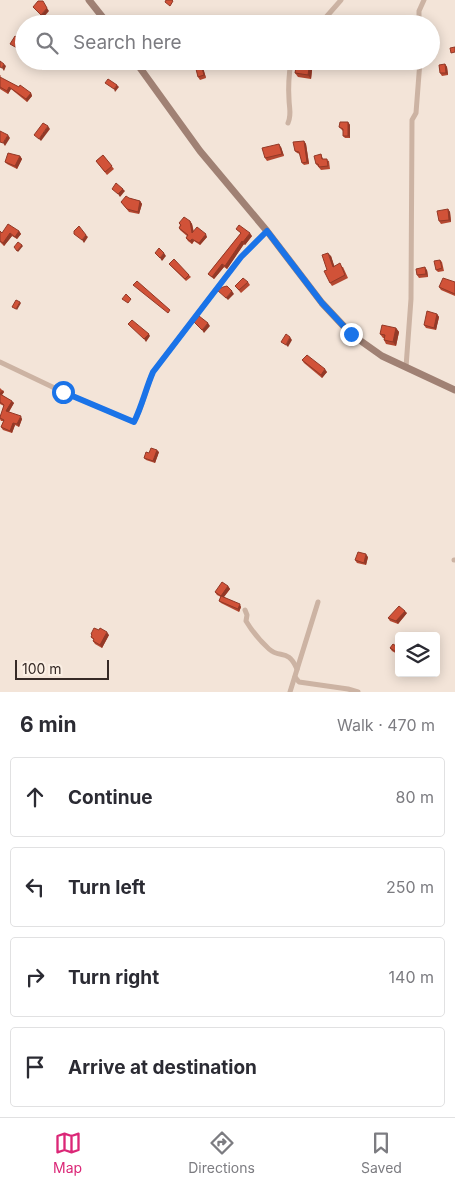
<!DOCTYPE html>
<meta charset="utf-8">
<style>
:root{--surface:#fff;--page:#f7f7f7;--text:#2b2b33;--muted:#7c7c81;--line:#e1e1e2;--accent:#db2777}
body{margin:0;font-family:Inter,sans-serif;background:var(--page);color:var(--text)}
.controls{position:absolute;right:15px;bottom:15px;display:grid;overflow:hidden;border-radius:5px;box-shadow:0 2px 12px #0003}
.controls button{width:45px;height:45px;display:grid;place-items:center;padding:0;border:0;border-bottom:1px solid var(--line);background:var(--surface);color:var(--text);font:25px sans-serif}
.scale{position:absolute;left:15px;bottom:12px;width:94px;box-sizing:border-box;padding-left:5px;border:2px solid #362a26;border-top:0;font-size:14px;line-height:18px;white-space:nowrap;color:#362a26;-webkit-text-stroke:4px #fbefe4;paint-order:stroke}
.stop{position:absolute;width:15px;height:15px;margin:-11px;border:4px solid #1a73e8;border-radius:50%;background:#fff}
.stop.end{background:#1a73e8;border-color:#fff;box-shadow:0 1px 5px #0008}
.list{margin:0;padding:0;list-style:none}
h2{display:flex;justify-content:space-between;align-items:center;height:65px;margin:0;padding:0 20px;font-size:21px}
h2 small{font-size:16px;font-weight:400;color:var(--muted)}
.list li{display:grid;grid-template-columns:32px 1fr auto;gap:15px;align-items:center;box-sizing:border-box;height:80px;margin:0 10px 10px;padding:0 10px;border:1px solid var(--line);border-radius:5px}
.list b{display:block;font-size:19px;white-space:nowrap}
.list em{font-size:16px;font-style:normal;color:var(--muted)}
.icon{flex:none;width:28px;height:28px;fill:none;stroke:currentColor;stroke-width:2;stroke-linecap:round;stroke-linejoin:round}
.map{position:relative;flex:none;width:455px;height:692px;overflow:hidden}
.search{position:absolute;background:var(--surface);box-shadow:0 2px 12px #0003;left:15px;right:15px;top:15px;height:55px;display:flex;align-items:center;gap:12px;box-sizing:border-box;padding:0 18px;border-radius:28px;color:var(--muted);font-size:19px}
.sheet{height:425px;background:var(--surface)}
nav{display:flex;justify-content:space-around;align-items:center;box-sizing:border-box;height:70px;border-top:1px solid var(--line);background:var(--surface);font-size:14px;color:var(--muted)}
nav a{display:grid;justify-items:center;gap:2px}
nav .on{color:var(--accent)}
.map>svg:first-child{display:block}
</style>
<div class="map">
<svg width="455" height="692" viewBox="0 0 455 692">
<rect width="100%" height="100%" fill="#f3e4d8"/>
<g fill="none" stroke-linecap="round" stroke-linejoin="round">
<g stroke="#ccb3a3" stroke-width="5">
<path d="M320,24L341,0"/>
<path d="M419,24V11L424,0"/>
<path d="M288,123C292,114 289,108 289,99C288,86 289,74 291,61"/>
<path d="M0,362L63,392L134,422C143,406 146,388 153,372L241,257L267,231"/>
<path d="M406,367L411,299L412,120L416,113L420,61"/>
<path d="M454,560H455"/>
<path d="M245,610L247,615L246,621C252,631 260,641 269,649C280,659 288,648 297,669"/>
<path d="M295,677L299,682L348,689L358,692"/>
<path d="M290,692L318,602"/>
</g>
<g stroke="#a08174" stroke-width="7">
<path d="M89,0L108,24"/>
<path d="M135,61L200,151L267,231L322,303L351,334L382,356L455,390"/>
</g>
</g>
<g fill="#b44730">
<path d="M31,61H47L49,64L42,70L33,64Z"/>
<path d="M201,61L206,78L200,80L198,77Z"/>
<path d="M297,61H313L311,79L298,77L295,73Z"/>
<path d="M445,64L447,67L448,75L442,76L440,73Z"/>
<path d="M0,75L1,76L0,77L2,79L31,93L32,96L27,102L11,89L8,94L0,89Z"/>
<path d="M348,122L350,125V138H345L343,136V131L339,127Z"/>
<path d="M304,141L306,144L309,164L304,165L302,163L300,154L297,153L295,151Z"/>
<path d="M281,147L284,156L267,161L265,158Z"/>
<path d="M321,154L323,159L329,161L330,169L321,170L316,164Z"/>
<path d="M103,155L114,169L107,175L96,161Z"/>
<path d="M20,156L22,159L17,169L7,164L5,162Z"/>
<path d="M129,198L140,201L142,204L139,214L129,212L121,202Z"/>
<path d="M448,209L450,212L451,222L441,224L439,221Z"/>
<path d="M190,221L192,224L194,232L207,237L200,245L194,241L192,244L188,241L186,238L187,236L180,230L179,228L180,225L179,223Z"/>
<path d="M236,229L252,236L245,245L244,244L227,269L224,267L214,279L208,274L241,233Z"/>
<path d="M19,231L21,234L17,239L12,236L4,246L0,242V232L2,233Z"/>
<path d="M331,256L334,266L343,267L348,278L332,286L330,283L327,270Z"/>
<path d="M440,260L442,262L444,271L438,272L436,270Z"/>
<path d="M169,264L189,275L191,277L186,281Z"/>
<path d="M427,270L428,277L419,278L417,275Z"/>
<path d="M248,282L250,285L241,293L235,286Z"/>
<path d="M455,282V296L441,290L439,287Z"/>
<path d="M437,314L439,317L436,330L426,328L424,325Z"/>
<path d="M396,328L399,332L396,346L386,344L384,340V338H383L380,334Z"/>
<path d="M302,360L327,372L322,378L304,363Z"/>
<path d="M0,388L4,392L2,395L14,403L9,412L22,419L19,427L15,425L12,433L3,430L1,427L4,421H1L0,419V417L4,406L0,404Z"/>
<path d="M159,452L155,463L146,460L144,458L149,453Z"/>
<path d="M368,557L366,565L357,563L355,560Z"/>
<path d="M228,586L230,589L224,597L241,607L239,612L221,603L219,601L221,597L217,595L215,592Z"/>
<path d="M407,613L398,624L390,621L388,618Z"/>
<path d="M91,634L109,635L102,648L95,644L93,641L94,640L91,637L92,635Z"/>
<path d="M390,648H399V655L392,651Z"/>
</g>
<g fill="#923927">
<path d="M47,8L49,11L43,18L41,15Z"/>
<path d="M22,41L24,44L19,51L17,48Z"/>
<path d="M200,61H201L206,78L204,75Z"/>
<path d="M310,61L313,62L311,79L308,75Z"/>
<path d="M4,64L6,66L4,71L2,68Z"/>
<path d="M445,64L447,67L448,75L446,73Z"/>
<path d="M117,85L119,87L115,92L114,89Z"/>
<path d="M9,87L11,89L8,94L7,91Z"/>
<path d="M31,93L32,96L27,102L26,99Z"/>
<path d="M348,122L350,125V138L348,136Z"/>
<path d="M48,126L50,129L41,141L39,139Z"/>
<path d="M8,135L10,138L5,146L3,143Z"/>
<path d="M304,141L306,144L309,164L307,162Z"/>
<path d="M279,144L281,147L284,156L282,154Z"/>
<path d="M20,156L22,159L17,169L15,166Z"/>
<path d="M123,189L125,191L120,197L118,194Z"/>
<path d="M140,201L142,204L139,214L138,212Z"/>
<path d="M448,209L450,212L451,222L449,220Z"/>
<path d="M190,221L192,224L194,235L192,233Z"/>
<path d="M19,231L21,234L17,239L15,237Z"/>
<path d="M10,233L12,236L4,246L3,243Z"/>
<path d="M250,233L252,236L245,245L243,242Z"/>
<path d="M206,234L207,237L200,245L199,243Z"/>
<path d="M86,235L88,237L84,243L82,240Z"/>
<path d="M192,239L194,241L192,244L190,241Z"/>
<path d="M242,241L244,244L227,269L225,266Z"/>
<path d="M22,245L23,246L18,252L17,251Z"/>
<path d="M164,253L166,256L162,261L160,258Z"/>
<path d="M328,253L331,256L336,271L333,267Z"/>
<path d="M222,264L224,267L214,279L212,277Z"/>
<path d="M425,267L427,270L428,277L426,274Z"/>
<path d="M232,291L234,294L228,300L226,298Z"/>
<path d="M20,302L21,303L17,310L16,309Z"/>
<path d="M437,314L439,317L436,330L434,328Z"/>
<path d="M208,323L210,326L204,333L202,330Z"/>
<path d="M396,328L399,332L396,346L393,342Z"/>
<path d="M149,334L150,336L146,342L144,339Z"/>
<path d="M290,337L292,340L288,347L286,345Z"/>
<path d="M325,369L327,372L322,378L321,375Z"/>
<path d="M3,390L4,392L1,396L0,393Z"/>
<path d="M12,401L14,403L8,413L6,411Z"/>
<path d="M21,416L22,419L19,427L17,424Z"/>
<path d="M13,423L15,425L12,433L10,431Z"/>
<path d="M157,450L159,452L155,463L153,461Z"/>
<path d="M366,554L368,557L366,565L364,563Z"/>
<path d="M228,586L230,589L223,598L221,596Z"/>
<path d="M240,604L241,607L239,612L238,609Z"/>
<path d="M405,611L407,613L398,624L396,621Z"/>
<path d="M107,632L109,635L102,648L100,645Z"/>
</g>
<g fill="#d15238" stroke="#923927">
<path d="M166,0H172L173,1L170,6L165,2Z"/>
<path d="M38,1H43L47,8L41,15L33,7Z"/>
<path d="M363,18L362,20L367,21V24H356L355,19Z"/>
<path d="M15,36L22,41L17,48L10,44Z"/>
<path d="M455,47V52L451,53L450,48Z"/>
<path d="M0,61L4,64L2,68L0,67Z"/>
<path d="M32,61H45L40,66Z"/>
<path d="M194,61H200L204,75L198,77Z"/>
<path d="M297,61H310L308,75L295,73Z"/>
<path d="M445,64L446,73H440L439,65Z"/>
<path d="M0,77L19,87L20,85L31,93L26,99L9,87L7,91L0,87Z"/>
<path d="M108,79L117,85L114,89L105,83Z"/>
<path d="M340,122H348V136H343V129L339,127Z"/>
<path d="M43,123L48,126L39,139L34,135Z"/>
<path d="M0,131L8,135L3,143L0,142Z"/>
<path d="M304,141L307,162L302,163L299,152L295,151L293,142Z"/>
<path d="M279,144L282,154L265,158L262,148Z"/>
<path d="M8,153L20,156L15,166L5,162Z"/>
<path d="M321,154L322,159H327L328,166L319,167L318,164H316L314,156Z"/>
<path d="M103,155L112,166L105,172L96,161Z"/>
<path d="M116,183L123,189L118,194L112,189Z"/>
<path d="M126,196L129,198L140,201L138,212L127,209L121,202Z"/>
<path d="M448,209L449,220L439,221L437,211Z"/>
<path d="M184,217L190,221L192,233L197,227L206,234L199,243L192,239L190,241L186,238L188,235L179,228L181,225L179,223Z"/>
<path d="M8,224L19,231L15,237L10,233L3,243L0,241V231L2,233Z"/>
<path d="M239,225L250,233L243,242L242,241L225,266L222,264L212,277L208,274L241,233L236,229Z"/>
<path d="M79,226L86,235L82,240L74,234V231Z"/>
<path d="M18,242L22,245L17,251L14,247Z"/>
<path d="M159,248L164,253L160,258L155,253Z"/>
<path d="M328,253L333,267L340,263L345,275L330,283L324,271L327,270L322,255Z"/>
<path d="M174,259L189,275L185,279L169,264Z"/>
<path d="M440,260L442,268L436,270L434,261Z"/>
<path d="M425,267L426,274L417,275L416,269Z"/>
<path d="M243,278L248,282L239,290L235,286Z"/>
<path d="M443,278L455,282V294L439,287Z"/>
<path d="M137,281L170,310L168,313L133,285Z"/>
<path d="M227,286L232,291L226,298L217,290L223,287Z"/>
<path d="M126,294L131,299L128,303L122,299Z"/>
<path d="M16,300L20,302L16,309L12,307Z"/>
<path d="M427,311L437,314L434,328L424,325Z"/>
<path d="M199,316L208,323L202,330L194,322Z"/>
<path d="M132,320L149,334L144,339L128,324Z"/>
<path d="M382,325L396,328L393,342L384,340L385,335L380,334Z"/>
<path d="M286,334L290,337L286,345L281,342Z"/>
<path d="M307,355L325,369L321,375L302,360Z"/>
<path d="M0,394L12,401L6,411L21,416L17,424L13,423L10,431L1,427L4,420L0,418V417L4,405L0,402Z"/>
<path d="M151,448L157,450L153,461L144,458L146,452L149,453Z"/>
<path d="M358,552L366,554L364,563L355,560Z"/>
<path d="M222,582L228,586L221,596L215,592Z"/>
<path d="M221,596L240,604L238,609L219,601Z"/>
<path d="M399,606L405,611L396,621L388,618Z"/>
<path d="M94,628L99,630L100,628L107,632L100,645L93,641L94,639L91,637L92,635L91,634Z"/>
<path d="M393,644L399,648V652L398,653L390,648Z"/>
</g>
<g fill="none" stroke-linecap="round" stroke-linejoin="round">
<path stroke="#1a73e8" stroke-width="6" d="M63,392L134,422C142,406 146,388 153,372L241,257L267,231L322,303L351,334"/>
</g>
</svg>
<div class="controls">
<button><svg class="icon" aria-label="layers" viewBox="0 0 24 24"><path d="M12 4l9 5-9 5-9-5zM3 14l9 5 9-5"/></svg></button>
</div>
<div class="scale">100 m</div>
<div class="stop" style="left:63px;top:392px"></div>
<div class="stop end" style="left:351px;top:334px"></div>
<div class="search"><svg class="icon" aria-label="search" viewBox="0 0 24 24"><circle cx="10" cy="10" r="6"/><path d="M15 15l6 6"/></svg>Search here</div>
</div>
<section class="sheet">
<h2>6 min<small>Walk · 470 m</small></h2>
<ul class="list">
<li><svg class="icon" aria-label="ahead" viewBox="0 0 24 24"><path d="M12 20V5M6 11l6-6 6 6"/></svg><div><b>Continue</b></div><em>80 m</em></li>
<li><svg class="icon" aria-label="left" viewBox="0 0 24 24"><path d="M17 20v-9H6M10 6l-5 5 5 5"/></svg><div><b>Turn left</b></div><em>250 m</em></li>
<li><svg class="icon" aria-label="right" viewBox="0 0 24 24"><path d="M7 20v-9h11M14 6l5 5-5 5"/></svg><div><b>Turn right</b></div><em>140 m</em></li>
<li><svg class="icon" aria-label="arrive" viewBox="0 0 24 24"><path d="M6 21V4h12l-3 4 3 4H6"/></svg><div><b>Arrive at destination</b></div></li>
</ul>
</section>
<nav>
<a class="on"><svg class="icon" aria-label="map" viewBox="0 0 24 24"><path d="M3 6l6-2 6 2 6-2v14l-6 2-6-2-6 2zM9 4v14M15 6v14"/></svg>Map</a>
<a><svg class="icon" aria-label="directions" viewBox="0 0 24 24"><path d="M12 3l9 9-9 9-9-9zM9 14v-3h6M13 9l2 2-2 2"/></svg>Directions</a>
<a><svg class="icon" aria-label="saved" viewBox="0 0 24 24"><path d="M7 4h10v16l-5-4-5 4z"/></svg>Saved</a>
</nav>
